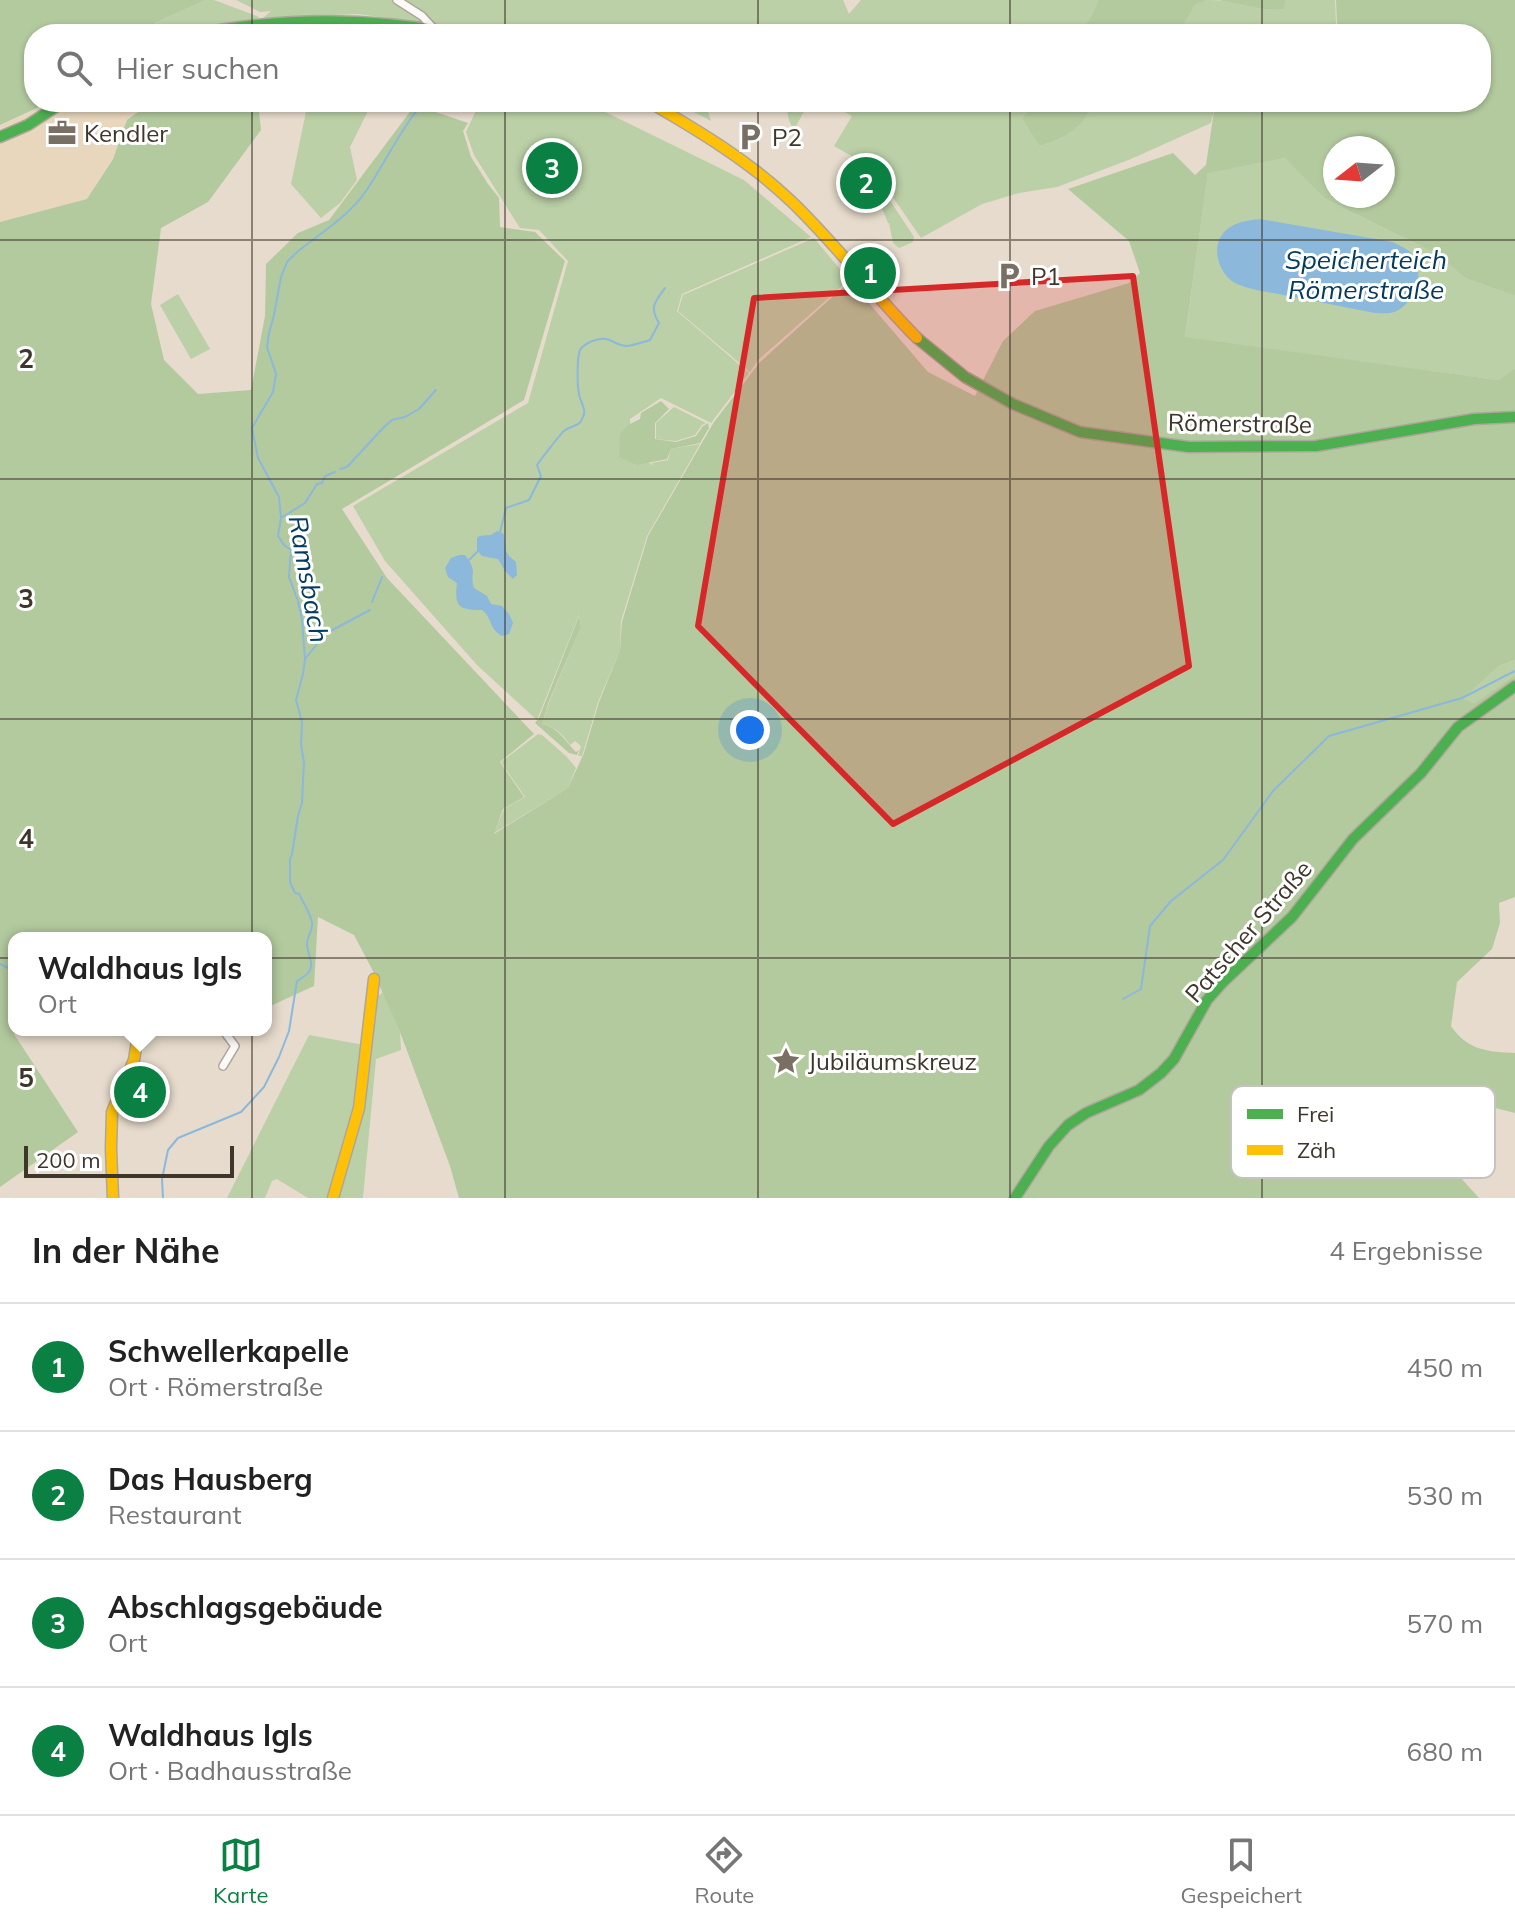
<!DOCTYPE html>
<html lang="de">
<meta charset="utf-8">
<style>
:root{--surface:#fff;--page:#f2f2f2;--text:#222;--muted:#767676;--line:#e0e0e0;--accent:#0b8043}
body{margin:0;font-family:Mulish,sans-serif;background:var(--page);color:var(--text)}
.compass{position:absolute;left:1323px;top:136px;width:72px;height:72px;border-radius:50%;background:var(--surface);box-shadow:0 2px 6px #0004;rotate:253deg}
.scale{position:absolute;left:24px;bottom:20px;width:210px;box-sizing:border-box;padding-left:8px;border:4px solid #3e362b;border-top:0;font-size:22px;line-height:28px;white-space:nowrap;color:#3e362b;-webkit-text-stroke:6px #fff;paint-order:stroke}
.you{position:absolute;left:750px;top:730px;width:28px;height:28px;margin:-20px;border:6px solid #fff;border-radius:50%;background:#1a73e8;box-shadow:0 0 0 12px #1a73e833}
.badge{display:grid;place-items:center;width:52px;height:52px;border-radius:50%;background:var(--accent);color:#fff;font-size:26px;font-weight:700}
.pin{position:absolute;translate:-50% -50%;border:4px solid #fff;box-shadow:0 2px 8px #0006}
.popup{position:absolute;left:8px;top:932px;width:264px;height:104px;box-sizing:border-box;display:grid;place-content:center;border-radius:16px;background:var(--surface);filter:drop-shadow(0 2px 6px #0005);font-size:26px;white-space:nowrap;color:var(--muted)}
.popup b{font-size:30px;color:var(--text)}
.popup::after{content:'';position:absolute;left:50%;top:100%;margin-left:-16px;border:16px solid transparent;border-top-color:var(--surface)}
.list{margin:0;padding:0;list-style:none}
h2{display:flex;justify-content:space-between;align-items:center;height:104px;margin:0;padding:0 32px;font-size:34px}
h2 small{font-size:26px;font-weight:400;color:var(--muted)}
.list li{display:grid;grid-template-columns:52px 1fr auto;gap:24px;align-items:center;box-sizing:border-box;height:128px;padding:0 32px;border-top:2px solid var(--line)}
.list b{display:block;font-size:30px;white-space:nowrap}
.list p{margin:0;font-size:26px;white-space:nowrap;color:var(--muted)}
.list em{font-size:26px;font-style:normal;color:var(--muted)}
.icon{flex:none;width:44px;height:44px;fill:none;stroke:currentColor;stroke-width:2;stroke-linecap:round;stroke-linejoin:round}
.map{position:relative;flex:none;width:1515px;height:1198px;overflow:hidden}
.search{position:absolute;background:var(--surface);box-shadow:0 2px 6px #0004;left:24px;right:24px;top:24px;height:88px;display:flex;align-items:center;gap:20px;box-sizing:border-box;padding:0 28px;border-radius:32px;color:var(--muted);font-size:30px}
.sheet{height:616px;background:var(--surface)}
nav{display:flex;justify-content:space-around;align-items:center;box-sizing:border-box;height:112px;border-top:2px solid var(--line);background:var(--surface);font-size:22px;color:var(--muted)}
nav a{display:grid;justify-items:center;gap:4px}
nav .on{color:var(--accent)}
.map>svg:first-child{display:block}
</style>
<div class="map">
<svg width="1515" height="1198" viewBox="0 0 1515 1198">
<rect width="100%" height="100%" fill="#e6dbcc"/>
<path fill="#e8d6bd" d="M52,102H152L143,107L87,199L0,222V126Z"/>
<g fill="#bbd0a7">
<path d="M206,0H214L259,17L255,20L221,24L180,34H141L155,23Z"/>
<path d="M236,0H843L849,14L861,0H1098C1093,15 1087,26 1073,34H478L437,25L358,14L263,18L271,11L260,12Z"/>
<path d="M1208,0C1234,0 1257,10 1284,9L1286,0H1335L1336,24L1330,34H1179L1195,3Z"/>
<path d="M308,102L372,103L350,147L357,180L340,203L321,218L291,184Z"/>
<path d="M480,102H585L744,180L811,237L682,294L677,311L749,373L711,423L661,398L630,419L631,453L653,465L652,463L668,460L671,449L700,444L647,536L621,621L620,650L598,702L582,756H578L581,746L575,741L570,745C563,735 555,726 542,724L550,700L581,627L579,615L537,720L477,665L385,561L353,506L528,403L568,261L539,230L520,228L474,155L466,132Z"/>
<path d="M675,102H705L711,121Z"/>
<path d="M789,102H809L794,130C788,120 786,113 789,102Z"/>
<path d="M827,102H1033L1022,119L1039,146C1066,138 1083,129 1093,102H1240L1214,110L1211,123L1131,159L1057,187L1019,193L982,204L921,238L890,193L883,174L834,146L852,116Z"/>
<path d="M1286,158L1325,199L1437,254L1465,278L1515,296V368L1498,380L1185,338L1208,172Z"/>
<path d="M885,193L914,237L913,242L899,248L893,243L889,223H888L880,203Z"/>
<path d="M814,238L849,280L758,360L750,372L678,311L683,295Z"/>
<path d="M178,294L210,349L191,359L160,305Z"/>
<path d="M674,407L706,423L702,425L695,435L676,441L656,439V423Z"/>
<path d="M1515,660V675L1474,703L1462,698L1499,666Z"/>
<path d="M538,734L542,735L567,757L576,768L568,788L494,833L504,809L525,797L501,762Z"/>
<path d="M383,992L400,1032L401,1050L376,1059L363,1198H337L375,999Z"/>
<path d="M309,1035L364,1045L360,1090L329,1198H308L277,1179L272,1181L265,1198H227Z"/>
</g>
<g fill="#b3ca9f" fill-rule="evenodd">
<path d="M0,0H206L155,23L141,34H34V102H50L0,125Z"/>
<path d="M1098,0H1208L1195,4L1179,34H1073C1087,26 1093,15 1098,0Z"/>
<path d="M1218,0H1286L1284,9H1265Z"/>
<path d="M1336,0H1515V296L1465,278L1437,254L1325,199L1285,158L1208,173L1185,337L1498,380L1515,368V660L1499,666L1463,698L1474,703L1515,675V897L1499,903L1500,923L1492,949L1457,982L1451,1026C1467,1050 1488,1052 1515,1053V1113L1480,1104L1450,1117H1442L1441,1133L1434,1148L1479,1198H459L450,1166L400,1032L373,971L354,935L318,917L314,986L266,1008V938H14V1030H17L14,1034L78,1132L0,1187V222L87,199L113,159L127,120L152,102H258L261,130L208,202L161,228L151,304L164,360L198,394L251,390L265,316L266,264L298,233L329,220L415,105L468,123L463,131L471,157L488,184L499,198L500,227L535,232L565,261L524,400L342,509L387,578L534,734L500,762L524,797L503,809L494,834L568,788L584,753L599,702L620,650L622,622L648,536L714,422L760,362L850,281L928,372L975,396L1003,341L1035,311L1129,283L1140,273L1129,241L1068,189L1173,153L1195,175L1206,165L1214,111L1243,102H1481V34H1331L1337,24ZM1335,148H1383V196H1335Z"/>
<path d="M1033,102H1093C1083,129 1066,138 1039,146L1022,119Z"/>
<path d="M661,401L669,409L655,423V439L676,442L696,436L703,426L708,423L709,428L700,443L671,449L667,459L637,465L619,457L620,434L628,425L640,419L641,413Z"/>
<path d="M579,616L581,627L549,701L542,724C558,727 564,740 576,752L579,750L577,755L569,753L535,723L539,718Z"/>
</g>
<g fill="#8bb8db">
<path d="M1260,219L1393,242C1398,245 1406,248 1410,252C1427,269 1416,304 1394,312C1389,314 1380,313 1375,313C1344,307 1314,301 1284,295C1268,292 1250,290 1235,283C1222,276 1213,255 1219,241C1226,223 1244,221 1260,219Z"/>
<path d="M497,531L504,534L506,551L509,556L516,562L517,575L513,579L505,571L498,559L482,556L477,550V538L479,536L491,535Z"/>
<path d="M459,555H465C479,573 469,572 474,588L487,596L491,604L502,606L509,614L513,623L509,634L502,636C488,628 493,618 482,610C459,610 454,607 457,583L448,577L445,568L451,558Z"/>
</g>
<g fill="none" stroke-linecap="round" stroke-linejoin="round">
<g stroke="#8bb8db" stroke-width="2">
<path d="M340,469L347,467L384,427L392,420L405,417L419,409L436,390"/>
<path d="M281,518L305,503L317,484L322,483L325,476L335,472"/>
<path d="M500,532L506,508L529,500L541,476L537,465C539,462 561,433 564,431C571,425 579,428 583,417C587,409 580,402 579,394C577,385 577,357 580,350C582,346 586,344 590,342C611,333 611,345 626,346C633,346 643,342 650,340L659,323C649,307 655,302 665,288"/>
<path d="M469,560L478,551"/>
<path d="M372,602L382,577"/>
<path d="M305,659L325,634L370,610"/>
<path d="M0,964L14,971"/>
<path d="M1123,999L1141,989L1150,926L1171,901L1223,860L1273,791L1329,736L1462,698L1515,671"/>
<path d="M163,1198L162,1179L168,1150L178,1138L241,1112L264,1087L279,1057L289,1031L297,981C301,978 305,977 308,973C316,964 306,953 307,942C308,935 313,930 312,923C311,914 303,902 299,894L295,893L290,882V859L292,854L298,816L302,803L303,781L304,763L301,744L302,722L296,700L303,674L305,659L302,620L298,601L289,577L291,550L284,545L278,536L281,518L279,497L258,458L252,428L273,392L276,374L267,347L269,333L274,315L281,277L287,262L296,253C319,234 349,216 366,191C386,162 400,129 424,102"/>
</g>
<defs>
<g id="street">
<path d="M397,0L422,16L434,29"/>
<path d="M223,1030L235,1046L223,1066"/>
</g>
<g id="fast">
<path d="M195,34C285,17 368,17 459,34"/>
<path d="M0,137L28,125L63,102"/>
<path d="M917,338L965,377L1013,404L1080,432L1189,447L1316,446L1474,419L1515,417"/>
<path d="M1015,1198L1049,1146L1068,1125L1086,1113L1139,1090L1161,1073L1174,1059L1207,1000L1223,982L1292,917L1353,839L1421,773L1458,727L1515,686"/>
</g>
<g id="slow">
<path d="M649,102C699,131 749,161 791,201C836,244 873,294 917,338"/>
<path d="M113,1198L111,1149L112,1112L134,1060L137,1041L136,1030"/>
<path d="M333,1198L359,1108L374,979"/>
</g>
</defs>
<use href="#street" stroke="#aea69a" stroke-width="10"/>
<use href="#fast" stroke="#aea69a" stroke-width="13"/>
<use href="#slow" stroke="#aea69a" stroke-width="13"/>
<use href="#street" stroke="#fbfaf7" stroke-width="7"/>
<use href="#fast" stroke="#4caf50" stroke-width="10"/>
<use href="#slow" stroke="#ffc107" stroke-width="10"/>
</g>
<path fill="#d62828" fill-opacity="0.2" stroke="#d62828" stroke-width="6" stroke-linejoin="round" d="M1133,276L1189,666L893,824L698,626L754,298Z"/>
<path fill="none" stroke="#3e362b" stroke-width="2" stroke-opacity="0.55" d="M252,0V34M505,0V34M758,0V34M1010,0V34M1262,0V34M252,102V1198M505,102V1198M758,102V1198M1010,102V1198M1262,102V1198M0,240H1515M0,479H1515M0,719H1515M0,958H1515"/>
<defs>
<symbol id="office-bare" viewBox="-9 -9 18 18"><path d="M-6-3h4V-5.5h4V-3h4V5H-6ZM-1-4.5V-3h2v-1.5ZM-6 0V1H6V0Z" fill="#797063" stroke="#fff" stroke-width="2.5" paint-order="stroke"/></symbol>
<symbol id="parking-bare" viewBox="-9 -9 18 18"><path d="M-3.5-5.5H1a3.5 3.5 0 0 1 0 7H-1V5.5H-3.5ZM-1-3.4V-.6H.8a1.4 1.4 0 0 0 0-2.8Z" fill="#797063" stroke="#fff" stroke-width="2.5" paint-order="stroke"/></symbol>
<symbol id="sight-bare" viewBox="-9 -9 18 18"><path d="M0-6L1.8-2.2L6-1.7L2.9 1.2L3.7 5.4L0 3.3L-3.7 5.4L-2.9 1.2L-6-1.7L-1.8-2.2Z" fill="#797063" stroke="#fff" stroke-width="2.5" paint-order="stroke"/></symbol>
</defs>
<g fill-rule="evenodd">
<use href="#office-bare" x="42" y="113" width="40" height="40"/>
<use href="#parking-bare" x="730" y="117" width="40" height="40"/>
<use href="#parking-bare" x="989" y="256" width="40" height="40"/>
<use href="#sight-bare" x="766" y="1041" width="40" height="40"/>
</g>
<g text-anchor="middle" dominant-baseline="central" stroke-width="6" stroke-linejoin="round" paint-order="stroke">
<g font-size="24" fill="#3e362b" stroke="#fff" text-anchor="start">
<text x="84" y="133">Kendler</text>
<text x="772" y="137">P2</text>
<text x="1031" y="276">P1</text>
<text x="808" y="1061">Jubiläumskreuz</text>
</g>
<g font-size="24" fill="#3e362b" stroke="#fff">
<text transform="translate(1240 423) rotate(1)">Römerstraße</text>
<text transform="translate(1248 931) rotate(-49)">Patscher Straße</text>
</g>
<g font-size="26" font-style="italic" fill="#043b60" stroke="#fff">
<text x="1366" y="259">Speicherteich<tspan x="1366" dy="30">Römerstraße</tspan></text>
<text transform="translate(309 579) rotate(80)">Ramsbach</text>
</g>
</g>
<rect x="1231" y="1086" width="264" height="92" rx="12" fill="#fff" stroke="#c5c3bf" stroke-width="2"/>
<rect x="1247" y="1109" width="36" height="10" fill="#4caf50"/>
<rect x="1247" y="1145" width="36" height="10" fill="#ffc107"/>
<g font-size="22" fill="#3e362b">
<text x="1297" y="1122">Frei</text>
<text x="1297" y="1158">Zäh</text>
</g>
<g font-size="26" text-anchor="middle" font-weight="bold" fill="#3e362b" stroke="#fff" stroke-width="6" stroke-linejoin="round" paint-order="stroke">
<text x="26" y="368">2</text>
<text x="26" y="608">3</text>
<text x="26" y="848">4</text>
<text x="26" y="1087">5</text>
</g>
</svg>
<svg class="compass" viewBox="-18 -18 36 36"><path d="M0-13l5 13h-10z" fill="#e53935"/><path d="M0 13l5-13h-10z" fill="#767676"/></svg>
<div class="scale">200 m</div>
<div class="you"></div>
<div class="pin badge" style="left:870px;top:273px">1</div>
<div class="pin badge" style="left:866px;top:183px">2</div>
<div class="pin badge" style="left:552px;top:168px">3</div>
<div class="pin badge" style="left:140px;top:1092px">4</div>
<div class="popup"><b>Waldhaus Igls</b>Ort</div>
<div class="search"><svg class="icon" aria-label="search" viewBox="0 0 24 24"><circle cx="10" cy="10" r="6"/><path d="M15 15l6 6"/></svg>Hier suchen</div>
</div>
<section class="sheet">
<h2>In der Nähe<small>4 Ergebnisse</small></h2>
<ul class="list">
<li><span class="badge">1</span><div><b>Schwellerkapelle</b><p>Ort · Römerstraße</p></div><em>450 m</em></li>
<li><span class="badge">2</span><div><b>Das Hausberg</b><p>Restaurant</p></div><em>530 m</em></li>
<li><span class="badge">3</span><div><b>Abschlagsgebäude</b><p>Ort</p></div><em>570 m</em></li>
<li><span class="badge">4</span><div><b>Waldhaus Igls</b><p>Ort · Badhausstraße</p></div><em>680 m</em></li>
</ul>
</section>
<nav>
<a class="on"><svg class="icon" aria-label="map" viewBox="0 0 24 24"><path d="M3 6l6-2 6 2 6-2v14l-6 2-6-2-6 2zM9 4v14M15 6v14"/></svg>Karte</a>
<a><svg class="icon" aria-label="directions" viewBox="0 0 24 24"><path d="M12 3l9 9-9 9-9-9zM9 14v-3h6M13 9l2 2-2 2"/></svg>Route</a>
<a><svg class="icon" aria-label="saved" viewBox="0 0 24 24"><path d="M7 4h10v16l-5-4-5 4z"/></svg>Gespeichert</a>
</nav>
